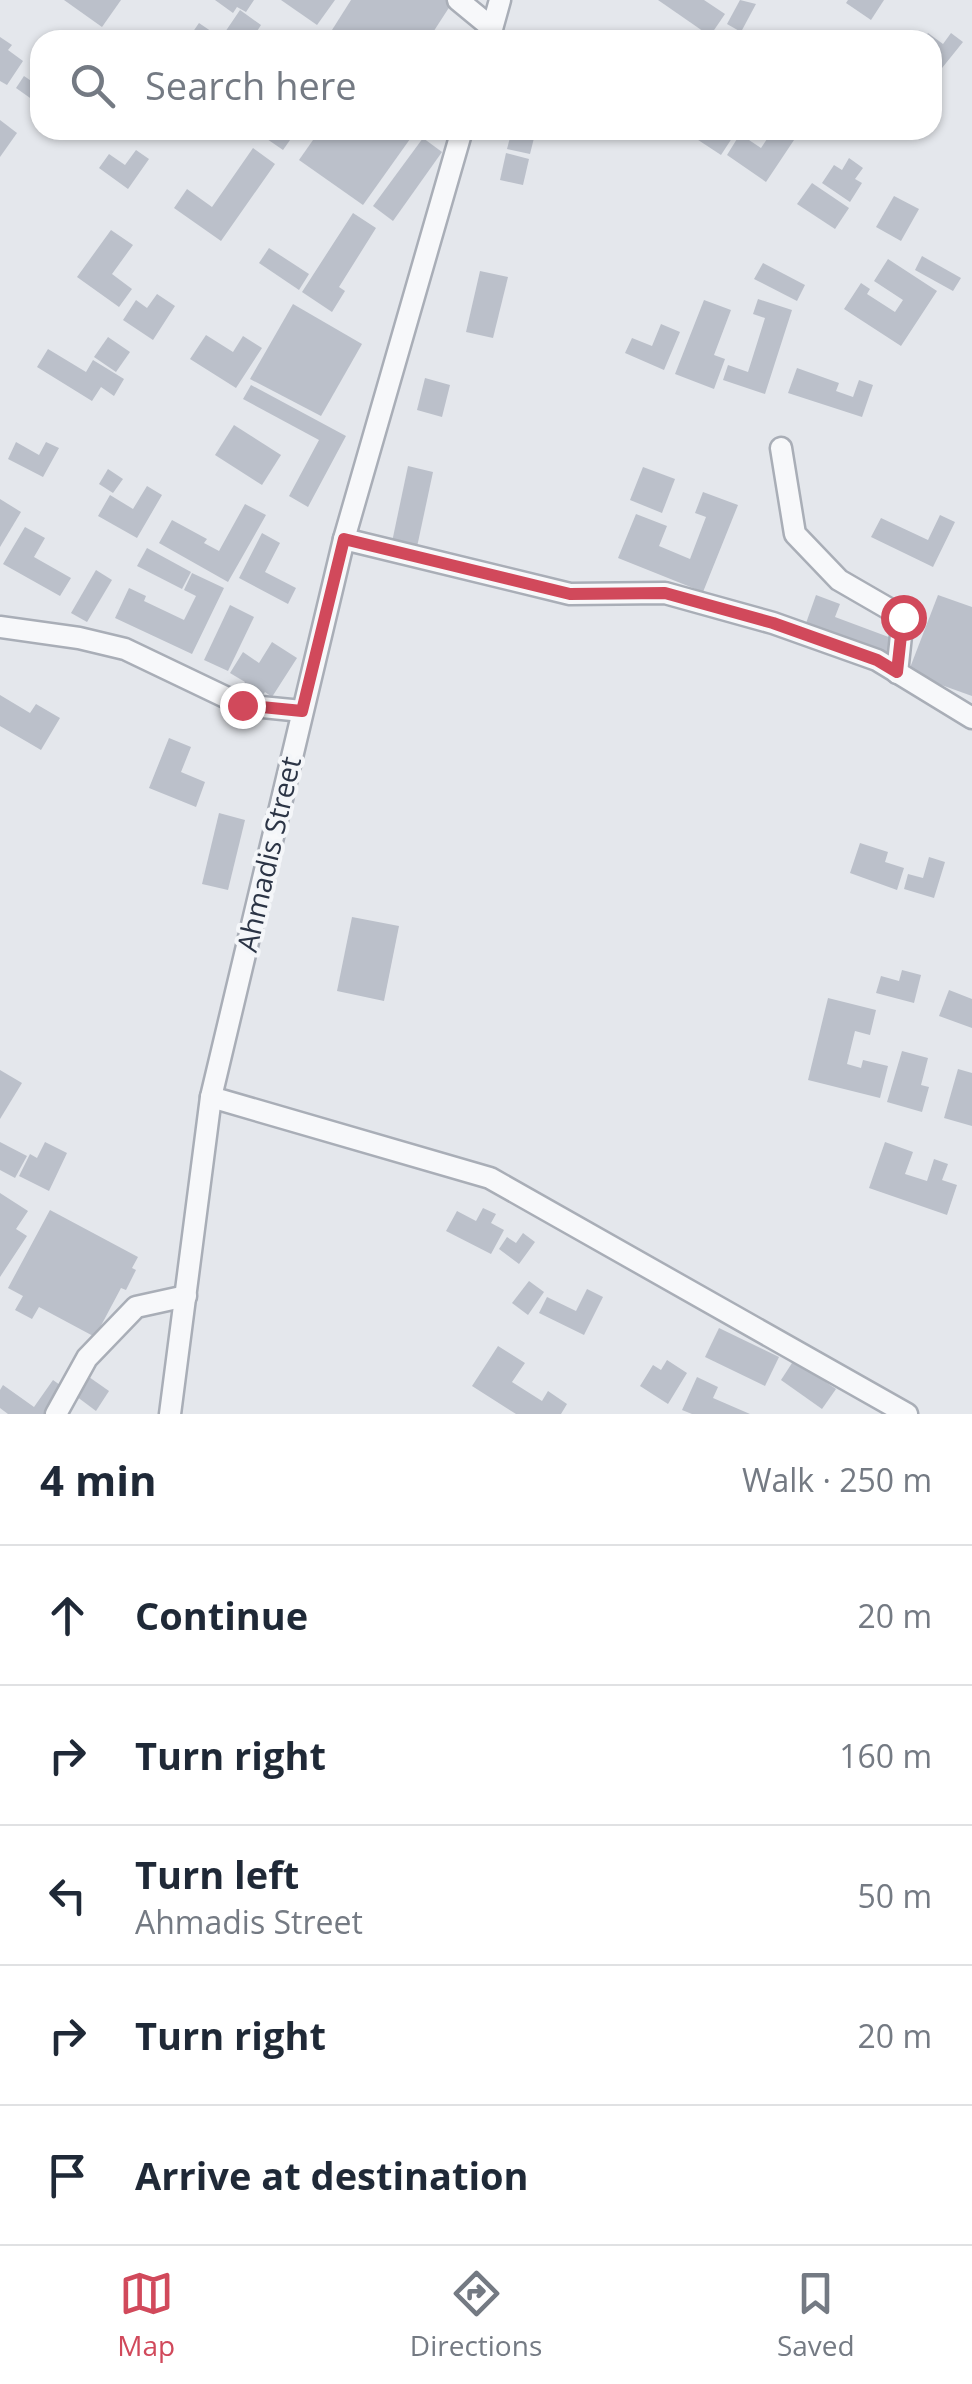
<!DOCTYPE html>
<meta charset="utf-8">
<style>
:root{--surface:#fff;--page:#f2f2f3;--text:#1f2937;--muted:#747a83;--line:#e0e1e3;--accent:#d1495b}
body{margin:0;font-family:"Open Sans",sans-serif;background:var(--page);color:var(--text)}
.stop{position:absolute;width:30px;height:30px;margin:-22px;border:8px solid #d1495b;border-radius:50%;background:#fff}
.stop.end{background:#d1495b;border-color:#fff;box-shadow:0 2px 10px #0008}
.list{margin:0;padding:0;list-style:none}
h2{display:flex;justify-content:space-between;align-items:center;height:130px;margin:0;padding:0 40px;font-size:42px}
h2 small{font-size:32px;font-weight:400;color:var(--muted)}
.list li{display:grid;grid-template-columns:65px 1fr auto;gap:30px;align-items:center;box-sizing:border-box;height:140px;padding:0 40px;border-top:2px solid var(--line)}
.list b{display:block;font-size:38px;white-space:nowrap}
.list p{margin:0;font-size:32px;white-space:nowrap;color:var(--muted)}
.list em{font-size:32px;font-style:normal;color:var(--muted)}
.icon{flex:none;width:55px;height:55px;fill:none;stroke:currentColor;stroke-width:2;stroke-linecap:round;stroke-linejoin:round}
.map{position:relative;flex:none;width:972px;height:1414px;overflow:hidden}
.search{position:absolute;background:var(--surface);box-shadow:0 2px 8px #0004;left:30px;right:30px;top:30px;height:110px;display:flex;align-items:center;gap:25px;box-sizing:border-box;padding:0 35px;border-radius:30px;color:var(--muted);font-size:38px}
.sheet{height:830px;background:var(--surface)}
nav{display:flex;justify-content:space-around;align-items:center;box-sizing:border-box;height:140px;border-top:2px solid var(--line);background:var(--surface);font-size:28px;color:var(--muted)}
nav a{display:grid;justify-items:center;gap:5px}
nav .on{color:var(--accent)}
.map>svg:first-child{display:block}
</style>
<div class="map">
<svg width="972" height="1414" viewBox="0 0 972 1414">
<rect width="100%" height="100%" fill="#e4e7ec"/>
<g fill="#bbc0ca">
<path d="M64,0H121L102,27Z"/>
<path d="M215,0H254L246,12L237,7L233,13Z"/>
<path d="M281,0H335L317,25Z"/>
<path d="M351,0H448L452,3L428,40H348L332,30Z"/>
<path d="M658,0H704L725,14L710,36Z"/>
<path d="M740,0L756,4L741,32L727,24Z"/>
<path d="M848,0H884L871,20L846,3Z"/>
<path d="M240,10L261,25L252,39L246,35L242,40H195L190,36L199,23L221,38Z"/>
<path d="M928,33L943,44L951,33L963,42L942,68L932,60V40H923Z"/>
<path d="M0,37L12,45L8,50L23,61L7,85L0,81Z"/>
<path d="M24,76L40,87V105L16,88Z"/>
<path d="M0,120L17,133L0,157Z"/>
<path d="M254,130H297L283,150Z"/>
<path d="M320,130H412L415,132L363,205L299,160Z"/>
<path d="M512,130H536L530,154L507,149Z"/>
<path d="M683,130H733L736,132L721,155Z"/>
<path d="M773,130H791L798,134L766,182L727,155L740,134L761,148Z"/>
<path d="M423,138L442,152L393,221L373,206Z"/>
<path d="M253,148L275,164L221,241L174,208L187,189L212,207Z"/>
<path d="M136,150L149,159L128,189L99,168L109,154L125,165Z"/>
<path d="M506,153L529,159L523,185L500,180Z"/>
<path d="M849,158L863,168L855,179L862,183L850,202L822,183L834,165L842,170Z"/>
<path d="M812,183L849,208L835,229L797,204Z"/>
<path d="M894,196L919,209L901,241L876,227Z"/>
<path d="M353,213L376,228L339,287L345,291L332,312L302,292Z"/>
<path d="M111,230L133,245L112,274L132,289L119,307L77,277Z"/>
<path d="M269,248L309,274L299,290L259,263Z"/>
<path d="M922,256L961,278L953,291L915,270Z"/>
<path d="M888,259L937,291L901,346L844,309L861,283L870,289L867,294L895,312L903,300L874,281Z"/>
<path d="M763,263L805,285L797,301L754,279Z"/>
<path d="M480,271L508,277L493,338L466,332Z"/>
<path d="M157,294L175,306L153,340L123,320L136,300L147,308Z"/>
<path d="M758,299L792,310L765,394L723,380L728,365L748,372L765,318L753,314Z"/>
<path d="M704,300L731,310L714,355L725,359L714,389L675,374Z"/>
<path d="M293,304L362,344L321,416L250,379Z"/>
<path d="M661,324L680,332L664,370L625,353L632,338L652,346Z"/>
<path d="M206,335L233,352L243,336L262,348L236,388L190,359Z"/>
<path d="M108,337L130,352L116,372L94,357Z"/>
<path d="M48,349L86,372L93,360L124,379L114,396L101,387L92,401L37,367Z"/>
<path d="M797,368L839,383L836,391L853,397L859,380L873,385L862,417L788,393Z"/>
<path d="M425,378L450,385L442,417L417,410Z"/>
<path d="M251,385L346,436L308,507L289,496L319,440L243,399Z"/>
<path d="M234,425L281,455L262,485L215,455Z"/>
<path d="M16,442L39,455L46,442L59,448L43,477L8,459Z"/>
<path d="M408,466L433,472L417,547L392,542Z"/>
<path d="M643,467L675,479L662,513L630,500Z"/>
<path d="M108,469L123,479L113,493L99,484Z"/>
<path d="M147,486L162,495L137,538L98,516L110,495L133,509Z"/>
<path d="M703,492L738,505L703,592L618,558L636,514L667,526L659,546L690,559L706,517L695,513Z"/>
<path d="M0,499L21,512L0,547Z"/>
<path d="M245,504L266,515L228,582L159,543L172,520L207,539L204,543L219,551Z"/>
<path d="M940,515L955,522L933,567L871,537L881,518L928,540Z"/>
<path d="M25,527L45,538L34,557L71,578L60,596L3,564Z"/>
<path d="M262,533L280,543L265,572L296,588L288,604L239,578Z"/>
<path d="M147,548L191,572L182,589L137,566Z"/>
<path d="M96,570L112,580L87,622L71,613Z"/>
<path d="M192,573L224,588L192,654L115,618L129,588L146,596L144,601L184,620L196,596L184,590Z"/>
<path d="M816,595L840,604L835,617L894,639L887,657L805,626Z"/>
<path d="M938,595L972,607V696L908,673Z"/>
<path d="M230,605L254,617L228,671L204,660Z"/>
<path d="M272,642L297,658L272,697L265,692L257,704L239,693L245,682L230,673L243,652L259,663Z"/>
<path d="M0,695L30,713L36,704L60,718L41,750L0,726Z"/>
<path d="M169,738L191,747L181,772L205,782L196,807L149,788Z"/>
<path d="M219,813L245,820L228,890L202,884Z"/>
<path d="M860,843L888,852L885,862L904,868L897,890L850,873Z"/>
<path d="M929,857L945,862L934,898L904,889L908,874L923,878Z"/>
<path d="M352,917L399,926L384,1001L337,991Z"/>
<path d="M902,970L921,975L914,1003L876,993L881,976L899,981Z"/>
<path d="M949,990L972,999V1028L939,1016Z"/>
<path d="M828,998L876,1010L870,1035L855,1031L847,1064L861,1068L863,1060L888,1066L880,1098L808,1080Z"/>
<path d="M902,1051L928,1058L921,1085L929,1087L922,1112L887,1102Z"/>
<path d="M958,1069L972,1073V1126L944,1118Z"/>
<path d="M0,1070L22,1083L0,1119Z"/>
<path d="M0,1142L27,1156L15,1178L0,1170Z"/>
<path d="M45,1142L67,1153L49,1191L19,1176L30,1154L37,1158Z"/>
<path d="M885,1142L913,1152L905,1174L927,1181L934,1159L948,1164L942,1180L957,1185L947,1215L869,1188Z"/>
<path d="M0,1193L28,1211L16,1229L27,1236L0,1277Z"/>
<path d="M483,1208L496,1214L491,1223L504,1230L491,1254L446,1231L457,1211L476,1221Z"/>
<path d="M50,1210L138,1257L132,1268L136,1270L126,1290L121,1288L95,1337L39,1307L32,1319L15,1310L23,1296L8,1288Z"/>
<path d="M523,1233L535,1242L519,1264L499,1249L507,1237L516,1243Z"/>
<path d="M529,1281L544,1292L528,1315L512,1303Z"/>
<path d="M587,1289L603,1297L584,1335L539,1313L547,1297L576,1311Z"/>
<path d="M719,1328L779,1357L765,1386L705,1357Z"/>
<path d="M498,1346L525,1363L512,1382L542,1401L548,1391L567,1404L561,1414H516L472,1386Z"/>
<path d="M667,1360L687,1373L668,1404L640,1386L653,1365L661,1370Z"/>
<path d="M794,1360L836,1389L822,1409L781,1380Z"/>
<path d="M89,1377L109,1391L96,1411L76,1396Z"/>
<path d="M697,1377L718,1387L713,1398L750,1414H692L682,1410Z"/>
<path d="M53,1380L67,1390L50,1414H8L0,1408V1390L3,1385L34,1407Z"/>
</g>
<g fill="none" stroke-linecap="round" stroke-linejoin="round">
<defs>
<g id="street">
<path d="M458,0L492,28"/>
<path d="M490,36L500,0"/>
<path d="M781,448L795,534L839,580L903,617L897,673"/>
<path d="M344,539L570,594L665,593L773,623L877,660L972,718"/>
<path d="M0,627L79,638L125,649L242,705L302,711"/>
<path d="M211,1097L490,1178L907,1414"/>
<path d="M56,1414L87,1358L136,1307L186,1296"/>
<path d="M170,1414L211,1097L344,539L462,130"/>
</g>
</defs>
<use href="#street" stroke="#a9aeb7" stroke-width="25"/>
<use href="#street" stroke="#f7f8fa" stroke-width="20"/>
</g>
<g fill="none" stroke-linecap="round" stroke-linejoin="round">
<path stroke="#d1495b" stroke-width="12" d="M242,705L302,711L344,539L570,594L665,593L773,623L877,660L897,672L903,617"/>
</g>
<g text-anchor="middle" dominant-baseline="central" stroke-width="8" stroke-linejoin="round" paint-order="stroke">
<g font-size="28" fill="#2b3445" stroke="#f4f6f9">
<text transform="translate(268 854) rotate(-77)">Ahmadis Street</text>
</g>
</g>
</svg>
<div class="stop" style="left:903px;top:617px"></div>
<div class="stop end" style="left:242px;top:705px"></div>
<div class="search"><svg class="icon" aria-label="search" viewBox="0 0 24 24"><circle cx="10" cy="10" r="6"/><path d="M15 15l6 6"/></svg>Search here</div>
</div>
<section class="sheet">
<h2>4 min<small>Walk · 250 m</small></h2>
<ul class="list">
<li><svg class="icon" aria-label="ahead" viewBox="0 0 24 24"><path d="M12 20V5M6 11l6-6 6 6"/></svg><div><b>Continue</b></div><em>20 m</em></li>
<li><svg class="icon" aria-label="right" viewBox="0 0 24 24"><path d="M7 20v-9h11M14 6l5 5-5 5"/></svg><div><b>Turn right</b></div><em>160 m</em></li>
<li><svg class="icon" aria-label="left" viewBox="0 0 24 24"><path d="M17 20v-9H6M10 6l-5 5 5 5"/></svg><div><b>Turn left</b><p>Ahmadis Street</p></div><em>50 m</em></li>
<li><svg class="icon" aria-label="right" viewBox="0 0 24 24"><path d="M7 20v-9h11M14 6l5 5-5 5"/></svg><div><b>Turn right</b></div><em>20 m</em></li>
<li><svg class="icon" aria-label="arrive" viewBox="0 0 24 24"><path d="M6 21V4h12l-3 4 3 4H6"/></svg><div><b>Arrive at destination</b></div></li>
</ul>
</section>
<nav>
<a class="on"><svg class="icon" aria-label="map" viewBox="0 0 24 24"><path d="M3 6l6-2 6 2 6-2v14l-6 2-6-2-6 2zM9 4v14M15 6v14"/></svg>Map</a>
<a><svg class="icon" aria-label="directions" viewBox="0 0 24 24"><path d="M12 3l9 9-9 9-9-9zM9 14v-3h6M13 9l2 2-2 2"/></svg>Directions</a>
<a><svg class="icon" aria-label="saved" viewBox="0 0 24 24"><path d="M7 4h10v16l-5-4-5 4z"/></svg>Saved</a>
</nav>
